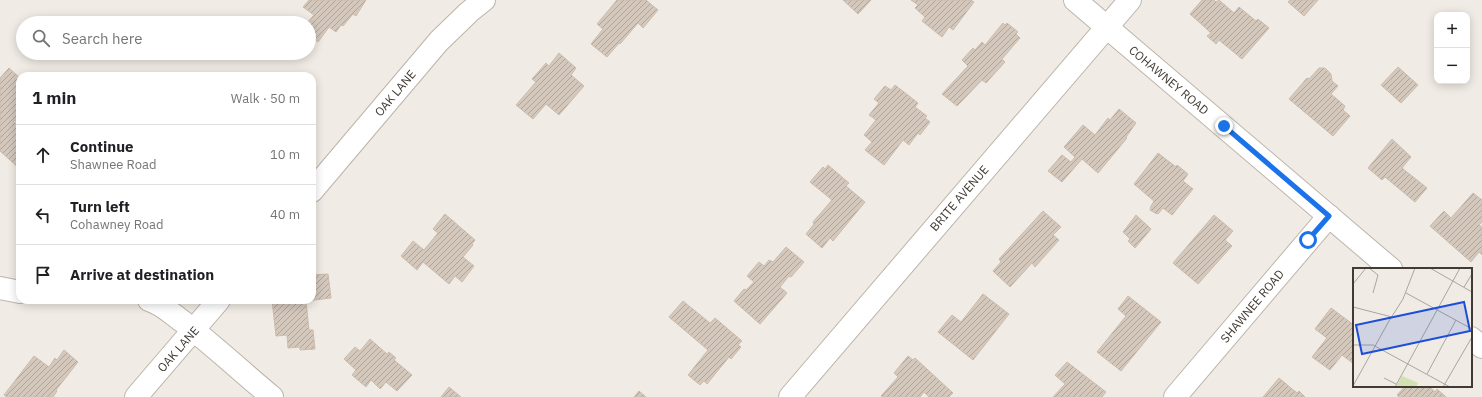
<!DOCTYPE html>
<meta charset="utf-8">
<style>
:root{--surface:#fff;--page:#f6f6f6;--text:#202124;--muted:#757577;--line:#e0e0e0}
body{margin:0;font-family:"IBM Plex Sans",sans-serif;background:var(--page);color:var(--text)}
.controls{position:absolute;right:12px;top:12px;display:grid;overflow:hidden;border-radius:8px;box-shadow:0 2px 10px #0003}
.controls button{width:36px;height:36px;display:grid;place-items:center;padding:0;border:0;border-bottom:1px solid var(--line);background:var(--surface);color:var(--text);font:20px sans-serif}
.stop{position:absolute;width:12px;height:12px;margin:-9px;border:3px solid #1a73e8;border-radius:50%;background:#fff}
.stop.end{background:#1a73e8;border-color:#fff;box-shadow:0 1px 4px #0008}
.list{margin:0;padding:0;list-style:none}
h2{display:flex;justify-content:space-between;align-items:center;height:52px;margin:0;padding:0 16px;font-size:17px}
h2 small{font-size:13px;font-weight:400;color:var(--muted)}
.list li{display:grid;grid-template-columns:26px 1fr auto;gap:12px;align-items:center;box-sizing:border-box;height:60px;padding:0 16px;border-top:1px solid var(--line)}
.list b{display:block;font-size:15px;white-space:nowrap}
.list p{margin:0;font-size:13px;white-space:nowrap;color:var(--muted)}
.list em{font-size:13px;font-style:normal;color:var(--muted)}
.icon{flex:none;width:22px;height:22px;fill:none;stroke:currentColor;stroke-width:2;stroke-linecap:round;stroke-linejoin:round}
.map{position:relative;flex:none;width:1482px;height:397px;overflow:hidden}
.search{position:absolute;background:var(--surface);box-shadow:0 2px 10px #0003;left:16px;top:16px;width:300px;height:44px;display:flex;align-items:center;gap:10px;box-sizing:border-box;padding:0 14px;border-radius:22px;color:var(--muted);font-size:15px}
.panel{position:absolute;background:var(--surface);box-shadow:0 2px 10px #0003;left:16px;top:72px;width:300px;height:232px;border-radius:12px}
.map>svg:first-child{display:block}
</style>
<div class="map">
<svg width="1482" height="397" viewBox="0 0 1482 397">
<defs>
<pattern id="building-hatch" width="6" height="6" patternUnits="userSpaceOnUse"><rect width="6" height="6" fill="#d4c8bd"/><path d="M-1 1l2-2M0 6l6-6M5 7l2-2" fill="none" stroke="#aea49a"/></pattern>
</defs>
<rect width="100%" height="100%" fill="#f0ebe4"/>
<g fill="url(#building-hatch)" stroke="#cbbcae">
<path d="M309,0H366L356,16L353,14L343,26L341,25L336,32L329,27L318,42L309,35V23H307L314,15L303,7Z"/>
<path d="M617,0H646L658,10L643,28L638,23L620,44L619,43L607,57L591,44L603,29L597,24Z"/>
<path d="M843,0H871L858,14Z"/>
<path d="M911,0H971L974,2L953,30L949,27L942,37L922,21L925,17L915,8L918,5Z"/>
<path d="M1202,0H1214L1216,2L1219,0L1234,13L1239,7L1256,21L1258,19L1269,28L1242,59L1219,40L1216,44L1207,36L1211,33L1190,14Z"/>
<path d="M1290,0H1318L1304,16L1288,2Z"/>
<path d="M1003,23L1005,25L1007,23L1018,32L1016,34L1020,38L1002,59L1005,62L986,83L982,80L957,106L942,94L968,66L962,60L973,48L975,50L982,42L985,45Z"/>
<path d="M559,53L576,68L571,75L584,86L559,115L546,104L533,119L516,105L536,82L532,79L546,63L549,66Z"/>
<path d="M1398,67L1418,85L1401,103L1381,85Z"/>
<path d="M9,68L20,78V119L17,122L14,120L13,121L20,127V169L0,151V78Z"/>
<path d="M1319,68H1325L1331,74L1332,81L1338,86L1331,94L1345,106L1343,110L1350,116L1333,136L1289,99L1307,78L1309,79Z"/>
<path d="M895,85L918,103L915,107L927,116L925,118L930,122L920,135L918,133L909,145L903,140L884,165L865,150L872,142L864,135L876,120L869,115L879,103L874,99L885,86L891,90Z"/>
<path d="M1119,109L1136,123L1126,137L1127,138L1098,173L1082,159L1062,182L1048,171L1062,155L1071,162L1075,157L1064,147L1083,125L1095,135L1108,118L1110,120Z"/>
<path d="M1392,139L1411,157L1402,168L1427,188L1415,202L1385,177L1382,180L1368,168Z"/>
<path d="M1158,153L1176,167L1177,165L1188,174L1183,181L1193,189L1172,215L1163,208L1158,214L1155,213L1150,210L1151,206L1154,201L1134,184Z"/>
<path d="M828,165L849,183L846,186L865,202L833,241L830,238L822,248L806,234L814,224L813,222L832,200L810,182L823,167L825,169Z"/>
<path d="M1473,193L1482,200V222L1479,225L1482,227V255L1479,252L1471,262L1430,226L1444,211L1451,218Z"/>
<path d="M1043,211L1061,227L1053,235L1059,240L1035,267L1032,263L1010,287L993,271L1001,262L999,259Z"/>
<path d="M445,214L475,240L472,244L473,245L463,257L474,266L462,282L455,276L449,284L423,262L417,270L401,256L413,241L424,250L438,233L433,229Z"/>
<path d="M1136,215L1151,229L1135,248L1128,241L1130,239L1123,232Z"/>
<path d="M1214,215L1233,231L1225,240L1232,246L1198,284L1173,263Z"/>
<path d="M786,247L804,262L791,277L789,276L780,287L787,293L760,324L734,301L744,289L746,290L754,282L747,276L759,262L764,266L769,260L773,262Z"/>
<path d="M328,274L331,298L306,301L309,330H313L315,349L300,350V347L288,348L287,335L276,336L272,300H312V275Z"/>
<path d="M983,294L1009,314L973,360L938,332L952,315L961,322Z"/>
<path d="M1128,296L1161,322L1121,371L1097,352L1126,316L1118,309Z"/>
<path d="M683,301L710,323L715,318L742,341L738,345L741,347L731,359L729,357L707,384L704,381L700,385L688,375L708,350L669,317Z"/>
<path d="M1331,308L1354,325V364L1342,355L1330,370L1312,357L1327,338L1315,329Z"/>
<path d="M370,339L387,354L389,352L396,358L394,360L412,375L397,391L386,382L380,389L371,380L366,387L352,375L356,370L344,359L355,347L360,351Z"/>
<path d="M64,350L78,362L56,390L57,391L53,397H7L4,395L34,356L49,367L55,358L57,360Z"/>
<path d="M908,356L913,360L915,358L953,393L949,397H929L924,392L920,397H883L881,396L898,377L894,373Z"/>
<path d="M1067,362L1106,392L1102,397H1053L1065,384L1055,375Z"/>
<path d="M1279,378L1297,393L1299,391L1305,397H1263Z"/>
<path d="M1405,386H1429L1435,392L1437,389L1446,397H1399L1397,395Z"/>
<path d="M449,387L461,397H441Z"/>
<path d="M639,391L646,397H634Z"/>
</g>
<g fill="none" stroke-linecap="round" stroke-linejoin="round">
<defs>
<g id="minor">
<path d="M1075,0L1391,269"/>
<path d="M312,191L439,41L469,12L484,0"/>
<path d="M0,288L20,292"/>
<path d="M149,300C162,304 172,314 182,321C213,345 242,372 272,397"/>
<path d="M1471,338L1482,347"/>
<path d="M136,397L219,300"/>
<path d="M790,397L1130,0"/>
<path d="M1175,397L1329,216"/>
</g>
</defs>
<use href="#minor" stroke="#bdb4ab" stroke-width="24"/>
<use href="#minor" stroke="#fff" stroke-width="22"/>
</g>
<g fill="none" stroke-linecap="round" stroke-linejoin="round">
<path stroke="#1a73e8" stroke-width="5" d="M1224,126L1329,216L1308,240"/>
</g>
<g text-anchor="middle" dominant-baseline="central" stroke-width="3" stroke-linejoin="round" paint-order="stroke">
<g font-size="12" fill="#423b34" stroke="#fff">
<text transform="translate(1169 80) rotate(40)">COHAWNEY ROAD</text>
<text transform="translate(395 93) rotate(-50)">OAK LANE</text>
<text transform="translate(959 198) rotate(-49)">BRITE AVENUE</text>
<text transform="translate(1252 306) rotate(-50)">SHAWNEE ROAD</text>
<text transform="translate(178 349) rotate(-49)">OAK LANE</text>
</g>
</g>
<g transform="translate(1353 268)">
<rect width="119" height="119" fill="#f0ebe4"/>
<path d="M49,108L65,115L63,119H43Z" fill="#d1e1b0"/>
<path fill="none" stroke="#aaa59e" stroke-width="1" d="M16,0L25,7L20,25M77,0L119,24M0,16L13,0M111,19L119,6M53,25L119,61M0,39L39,49M0,77H20L97,119M74,106L103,52M31,110L43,116M0,118L36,53L50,31L62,0M42,119L107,0M90,119L119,69"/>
<path fill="#1d4ed8" fill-opacity="0.15" stroke="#1d4ed8" stroke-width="2" d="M111,34L117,63L9,86L3,57Z"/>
<rect width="119" height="119" fill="none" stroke="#423b34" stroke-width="2"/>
</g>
</svg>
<div class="controls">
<button>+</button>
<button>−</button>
</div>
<div class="stop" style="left:1308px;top:240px"></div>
<div class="stop end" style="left:1224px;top:126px"></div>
<div class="search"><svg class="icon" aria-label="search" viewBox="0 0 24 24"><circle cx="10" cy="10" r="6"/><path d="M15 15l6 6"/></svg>Search here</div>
<section class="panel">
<h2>1 min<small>Walk · 50 m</small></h2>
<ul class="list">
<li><svg class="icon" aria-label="ahead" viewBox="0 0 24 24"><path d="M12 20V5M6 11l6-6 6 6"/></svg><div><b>Continue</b><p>Shawnee Road</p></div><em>10 m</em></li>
<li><svg class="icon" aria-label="left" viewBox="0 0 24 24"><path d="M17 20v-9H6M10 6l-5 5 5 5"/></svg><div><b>Turn left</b><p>Cohawney Road</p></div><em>40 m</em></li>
<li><svg class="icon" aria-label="arrive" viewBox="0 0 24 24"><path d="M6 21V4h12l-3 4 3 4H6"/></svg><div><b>Arrive at destination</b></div></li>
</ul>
</section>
</div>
